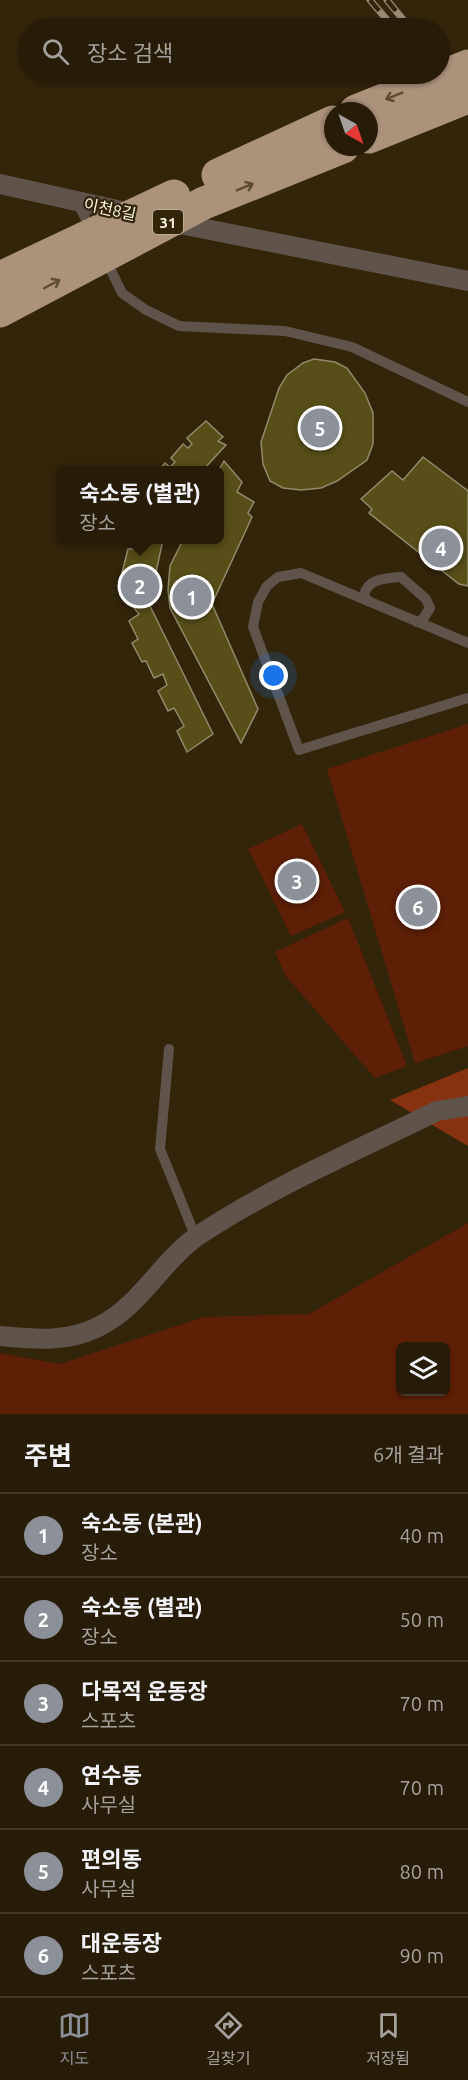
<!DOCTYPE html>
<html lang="ko">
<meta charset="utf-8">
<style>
:root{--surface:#261c08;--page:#2e2512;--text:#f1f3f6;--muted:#a4a19c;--line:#423a29;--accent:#8c9099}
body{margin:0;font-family:Ubuntu,"Noto Sans KR",sans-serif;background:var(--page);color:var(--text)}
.controls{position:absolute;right:18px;bottom:18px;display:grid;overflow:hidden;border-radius:9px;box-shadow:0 2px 4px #0004}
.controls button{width:54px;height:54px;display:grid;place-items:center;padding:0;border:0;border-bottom:2px solid var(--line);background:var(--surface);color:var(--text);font:30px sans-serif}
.compass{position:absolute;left:324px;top:102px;width:54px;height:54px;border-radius:50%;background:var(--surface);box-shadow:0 2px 4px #0004;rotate:140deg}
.you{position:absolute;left:274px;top:676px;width:21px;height:21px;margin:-15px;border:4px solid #fff;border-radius:50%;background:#1a73e8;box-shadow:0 0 0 9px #1a73e833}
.badge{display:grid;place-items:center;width:39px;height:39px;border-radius:50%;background:var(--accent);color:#fff;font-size:20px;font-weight:700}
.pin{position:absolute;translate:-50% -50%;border:3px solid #fff;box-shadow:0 2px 6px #0006}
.popup{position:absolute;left:56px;top:466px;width:168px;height:78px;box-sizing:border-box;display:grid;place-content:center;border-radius:9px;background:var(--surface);filter:drop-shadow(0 2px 4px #0005);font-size:20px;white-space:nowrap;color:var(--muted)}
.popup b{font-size:22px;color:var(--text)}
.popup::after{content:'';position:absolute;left:50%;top:100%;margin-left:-12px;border:12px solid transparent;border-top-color:var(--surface)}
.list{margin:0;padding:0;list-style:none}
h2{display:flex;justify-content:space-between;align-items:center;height:78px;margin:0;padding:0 24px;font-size:26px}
h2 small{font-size:20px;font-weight:400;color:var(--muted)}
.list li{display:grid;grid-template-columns:39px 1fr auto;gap:18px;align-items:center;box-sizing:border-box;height:84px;padding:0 24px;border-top:2px solid var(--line)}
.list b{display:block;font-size:22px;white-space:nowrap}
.list p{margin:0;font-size:20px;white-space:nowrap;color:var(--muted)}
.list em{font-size:20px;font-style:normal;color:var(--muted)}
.icon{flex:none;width:33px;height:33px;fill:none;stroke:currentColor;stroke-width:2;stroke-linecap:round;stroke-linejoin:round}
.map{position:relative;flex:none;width:468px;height:1414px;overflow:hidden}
.search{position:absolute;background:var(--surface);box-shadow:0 2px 4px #0004;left:18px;right:18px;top:18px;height:66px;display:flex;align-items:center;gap:15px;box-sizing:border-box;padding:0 21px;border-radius:33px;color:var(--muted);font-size:22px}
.sheet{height:582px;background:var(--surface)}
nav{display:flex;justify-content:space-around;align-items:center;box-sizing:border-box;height:84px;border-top:2px solid var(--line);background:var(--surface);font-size:16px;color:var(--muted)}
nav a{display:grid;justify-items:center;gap:3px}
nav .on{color:var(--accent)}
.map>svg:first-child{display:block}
</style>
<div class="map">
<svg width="468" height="1414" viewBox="0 0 468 1414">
<rect width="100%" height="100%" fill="#33250a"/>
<g fill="#5d1f06" fill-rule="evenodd">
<path d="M468,724V1046L415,1063L327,769Z"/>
<path d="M302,824L345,912L291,936L248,849Z"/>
<path d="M348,918L407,1066L375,1078L285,975L275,952Z"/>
<path d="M468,1223V1414H0V1353L60,1364L204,1317L309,1314ZM400,1346H446V1392H400Z"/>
</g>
<path fill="#863211" d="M468,1068V1146L390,1100Z"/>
<g fill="#584f18" stroke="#908b6b" stroke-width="1.5">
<path d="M314,359L335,362L347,368L365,393L373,413V444L367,460L337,481L321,488L301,490L283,488L270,481L263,464L261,442L279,388L287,375L303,363Z"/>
<path d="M206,421L223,437L218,441L226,445L203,470H159L165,463L170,467L175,462L171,458L183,444L188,448L192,444L187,438Z"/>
<path d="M423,457L468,491V586L459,584L369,513L372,509L361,499L392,471L403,480Z"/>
<path d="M224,461L242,482L237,492L254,502L248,513L252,517L212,604L258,709L241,743L170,608L168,590L170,566L183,540H219V470Z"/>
<path d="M137,540H163L149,604L213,734L187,752L177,731L184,726L174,708L168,711L158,691L167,685L163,674L154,678L146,661L142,662L132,643L138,639L129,621L139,614L134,608L133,599L125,594L129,577L122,573L128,549H133Z"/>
</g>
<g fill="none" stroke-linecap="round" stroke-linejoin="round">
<g stroke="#5f544b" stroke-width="10">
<path d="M77,202L92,231"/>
<path d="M105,258L122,293L146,310L179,326L285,331L352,347L468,402"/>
<path d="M368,601L364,595C368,578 387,578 401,577L426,599L430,608L423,619L417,622"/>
<path d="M468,643L301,573L278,577L267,586L258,602L253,627L299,750L468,698"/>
<path d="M169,1049L160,1149L196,1238"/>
</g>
<g stroke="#5f544b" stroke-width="20">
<path d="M0,184L135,214"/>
<path d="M170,222L468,281"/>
<path d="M0,1336C34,1339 66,1343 98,1327C140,1307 162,1260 199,1235C273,1186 358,1150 437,1111L468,1106"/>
</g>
<defs>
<g id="rail">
<path d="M370,0L394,28"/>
<path d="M387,0L410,28"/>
<path d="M440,63L468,91"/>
<path d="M433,74L468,110"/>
</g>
</defs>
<use href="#rail" stroke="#978b76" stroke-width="7"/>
<use href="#rail" stroke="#33250a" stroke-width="4.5" stroke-dasharray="14" stroke-linecap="butt"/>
<g stroke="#ac917b" stroke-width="33">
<path d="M356,111L468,66"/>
<path d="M369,137L468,97"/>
<path d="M218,175L333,122"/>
<path d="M0,278L174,196"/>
<path d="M0,311L204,203L343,147"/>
</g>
</g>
<defs><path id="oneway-shaft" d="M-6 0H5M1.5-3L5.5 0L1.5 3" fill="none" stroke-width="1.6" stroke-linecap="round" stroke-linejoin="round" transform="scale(1.5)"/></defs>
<g stroke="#5d4b32">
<use href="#oneway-shaft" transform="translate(394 96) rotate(158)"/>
<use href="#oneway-shaft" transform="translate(245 187) rotate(-22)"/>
<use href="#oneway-shaft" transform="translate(52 284) rotate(-28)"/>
</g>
<g text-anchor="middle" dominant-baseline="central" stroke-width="4.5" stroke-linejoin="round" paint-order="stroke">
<rect fill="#33250a" stroke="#c0b4a2" stroke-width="1.5" x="153" y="210" width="30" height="24" rx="4.5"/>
<g font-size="15" font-weight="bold" fill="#fcf2e3">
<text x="168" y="222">31</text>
</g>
<g font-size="16" fill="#fcf2e3" stroke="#33250a">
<text transform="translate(110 209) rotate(12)">이천8길</text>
</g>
</g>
</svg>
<div class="controls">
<button><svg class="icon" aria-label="layers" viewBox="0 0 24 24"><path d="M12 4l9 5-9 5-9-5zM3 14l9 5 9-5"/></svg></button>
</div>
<svg class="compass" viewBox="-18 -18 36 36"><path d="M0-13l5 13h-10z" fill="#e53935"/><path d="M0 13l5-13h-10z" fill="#a4a19c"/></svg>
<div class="you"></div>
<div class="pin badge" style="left:192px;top:597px">1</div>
<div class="pin badge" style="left:140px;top:586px">2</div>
<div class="popup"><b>숙소동 (별관)</b>장소</div>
<div class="pin badge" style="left:297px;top:881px">3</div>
<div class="pin badge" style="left:441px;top:548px">4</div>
<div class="pin badge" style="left:320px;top:428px">5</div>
<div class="pin badge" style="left:418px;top:907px">6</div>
<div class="search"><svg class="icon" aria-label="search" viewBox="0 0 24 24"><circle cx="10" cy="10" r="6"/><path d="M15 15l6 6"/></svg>장소 검색</div>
</div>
<section class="sheet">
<h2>주변<small>6개 결과</small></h2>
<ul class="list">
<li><span class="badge">1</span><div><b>숙소동 (본관)</b><p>장소</p></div><em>40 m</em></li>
<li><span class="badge">2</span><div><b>숙소동 (별관)</b><p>장소</p></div><em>50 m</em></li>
<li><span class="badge">3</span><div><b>다목적 운동장</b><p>스포츠</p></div><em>70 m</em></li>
<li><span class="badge">4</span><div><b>연수동</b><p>사무실</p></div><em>70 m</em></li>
<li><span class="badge">5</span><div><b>편의동</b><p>사무실</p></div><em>80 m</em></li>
<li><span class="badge">6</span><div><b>대운동장</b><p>스포츠</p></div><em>90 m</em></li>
</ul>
</section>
<nav>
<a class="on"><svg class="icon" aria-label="map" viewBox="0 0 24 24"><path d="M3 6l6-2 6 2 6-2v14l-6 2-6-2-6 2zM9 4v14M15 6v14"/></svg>지도</a>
<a><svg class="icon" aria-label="directions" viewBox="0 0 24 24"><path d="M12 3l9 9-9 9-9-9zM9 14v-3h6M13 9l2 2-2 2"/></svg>길찾기</a>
<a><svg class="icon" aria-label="saved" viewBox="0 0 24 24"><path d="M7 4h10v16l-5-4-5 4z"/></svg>저장됨</a>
</nav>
